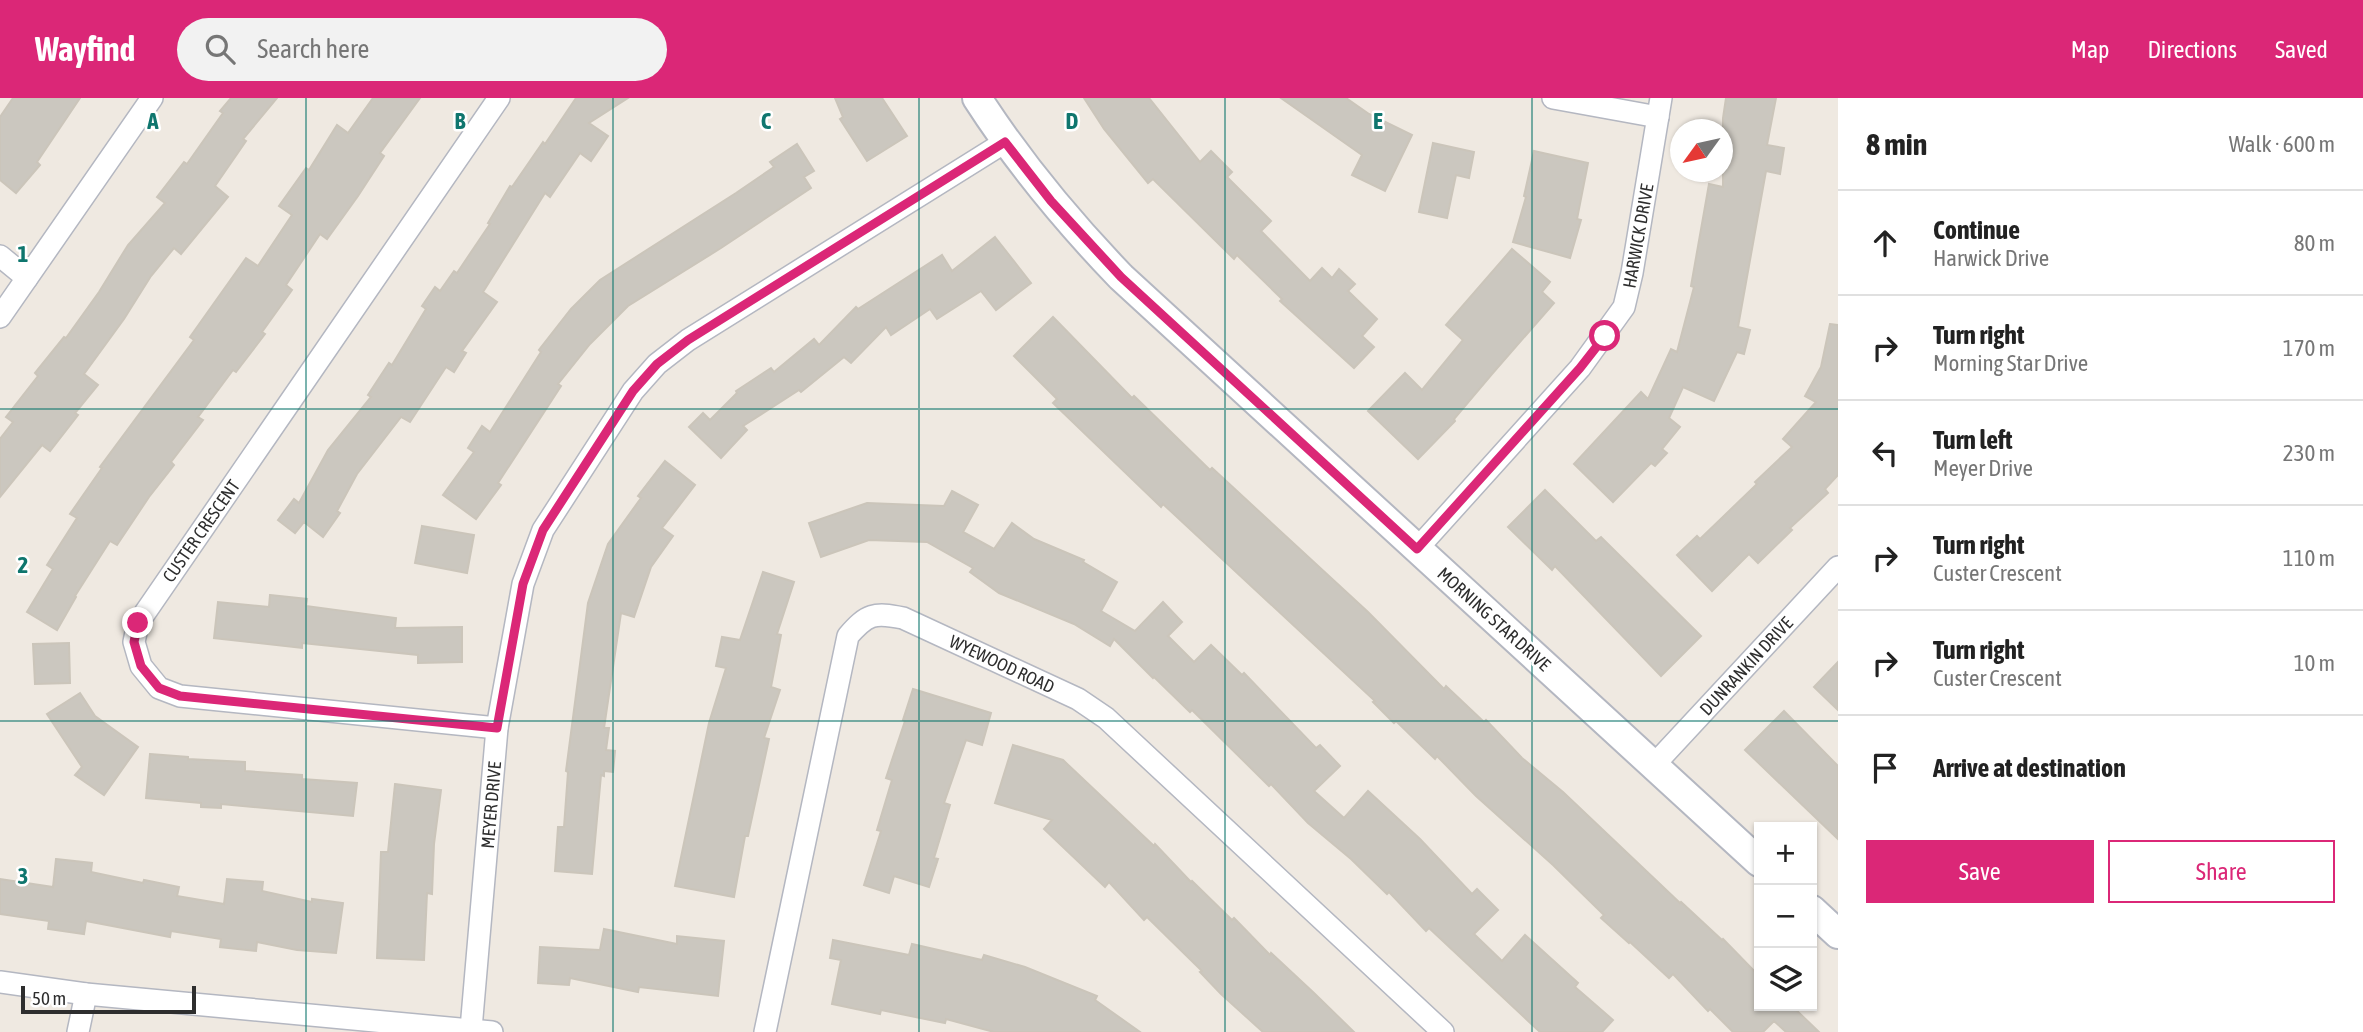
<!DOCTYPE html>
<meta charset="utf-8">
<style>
:root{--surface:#fff;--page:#f2f2f2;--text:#222;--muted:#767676;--line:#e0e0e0;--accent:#db2777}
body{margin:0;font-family:"Asap Condensed",sans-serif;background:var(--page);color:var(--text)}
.controls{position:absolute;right:21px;bottom:21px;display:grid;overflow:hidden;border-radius:0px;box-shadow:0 2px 5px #0004}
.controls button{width:63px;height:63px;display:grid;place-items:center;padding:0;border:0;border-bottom:2px solid var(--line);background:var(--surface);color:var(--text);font:35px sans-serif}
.compass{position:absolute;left:1670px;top:21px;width:63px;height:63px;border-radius:50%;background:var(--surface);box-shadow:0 2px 5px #0004;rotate:237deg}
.scale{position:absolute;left:21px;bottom:18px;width:175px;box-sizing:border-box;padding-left:7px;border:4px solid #2e2e2e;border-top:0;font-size:19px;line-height:24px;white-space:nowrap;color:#2e2e2e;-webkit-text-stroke:5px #fff;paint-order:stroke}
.stop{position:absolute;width:21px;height:21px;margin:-16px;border:5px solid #db2777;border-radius:50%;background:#fff}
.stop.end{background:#db2777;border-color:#fff;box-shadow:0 2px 7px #0008}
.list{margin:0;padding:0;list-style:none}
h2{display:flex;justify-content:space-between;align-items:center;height:91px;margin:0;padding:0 28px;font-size:30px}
h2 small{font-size:23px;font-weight:400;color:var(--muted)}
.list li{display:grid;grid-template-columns:46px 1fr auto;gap:21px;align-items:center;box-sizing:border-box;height:105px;padding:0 28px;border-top:2px solid var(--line)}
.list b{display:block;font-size:26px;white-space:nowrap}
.list p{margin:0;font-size:23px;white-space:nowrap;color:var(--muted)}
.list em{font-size:23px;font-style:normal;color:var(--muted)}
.actions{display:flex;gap:14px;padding:21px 28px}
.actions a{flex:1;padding:16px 0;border:2px solid var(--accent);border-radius:0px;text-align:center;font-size:24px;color:var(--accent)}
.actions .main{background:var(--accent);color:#fff}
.icon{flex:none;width:38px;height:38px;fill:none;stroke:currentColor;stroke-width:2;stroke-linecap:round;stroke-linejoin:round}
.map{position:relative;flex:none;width:1838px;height:934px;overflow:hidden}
header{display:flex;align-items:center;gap:42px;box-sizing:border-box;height:98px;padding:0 35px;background:var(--accent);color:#fff}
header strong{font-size:33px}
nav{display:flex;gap:38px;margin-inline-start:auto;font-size:24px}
.search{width:490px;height:63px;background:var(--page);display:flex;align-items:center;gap:18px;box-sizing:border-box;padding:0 24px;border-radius:38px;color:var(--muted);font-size:26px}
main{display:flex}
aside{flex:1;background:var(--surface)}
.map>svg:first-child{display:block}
</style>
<header>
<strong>Wayfind</strong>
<div class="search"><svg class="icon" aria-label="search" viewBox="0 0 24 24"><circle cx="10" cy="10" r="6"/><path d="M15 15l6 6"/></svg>Search here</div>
<nav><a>Map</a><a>Directions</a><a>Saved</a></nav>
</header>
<main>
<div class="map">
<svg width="1838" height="934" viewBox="0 0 1838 934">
<rect width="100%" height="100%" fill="#efe9e1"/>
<g fill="#cbc7bf" stroke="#cbc5ba" stroke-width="2">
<path d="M13,0H80L37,64L40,67L16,95L0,82V19Z"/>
<path d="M231,0H277L243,41L246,43L215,88L228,99L181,156L174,150L151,178L124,221L84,276L98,287L75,315L78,317L50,353L42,347L0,399V341L13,324L6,319L38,278L35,275L64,239L66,240L99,194L128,147L165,105L157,99L184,64L187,66L223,15L220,13Z"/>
<path d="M373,0H420L380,55L384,58L358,98L327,141L320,136L286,187L292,192L262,234L265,236L236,274L233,272L198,319L203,322L171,364L174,367L149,399L117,447L110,443L75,498L76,499L57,532L27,514L53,471L47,467L77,420L70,416L102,370L100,369L194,242L190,239L246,160L258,168L292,117L279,108L306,70L309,72L337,27L348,35Z"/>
<path d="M576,0H628L589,25L608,38L591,63L580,55L550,99L545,95L483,194L497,204L462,253L466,255L454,274L446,269L410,324L401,319L357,376L337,413L340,415L323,439L304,424L295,435L278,422L294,401L299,405L328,352L371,299L368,297L389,265L392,267L426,211L422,208L435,189L440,193L454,173L457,175L490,126L488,125L510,88L512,89L543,44L545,46Z"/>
<path d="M835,0H882L907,38L867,63L840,21L843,19Z"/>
<path d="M1084,0H1149L1200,64L1211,53L1232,74L1227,79L1271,123L1261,133L1310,183L1322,170L1332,180L1339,171L1355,186L1348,193L1377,221L1362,238L1374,249L1354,270L1280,203L1282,201L1237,157L1234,161L1153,81L1148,85L1104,31Z"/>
<path d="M1281,0H1346L1369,16L1412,37L1385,93L1352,77L1362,57Z"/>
<path d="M1726,0H1776L1767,47L1784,50L1780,76L1766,73L1738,229L1750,232L1744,256L1737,254L1714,303L1683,289L1669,320L1680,329L1662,351L1667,355L1655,368L1651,365L1613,404L1574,366L1641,294L1648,301L1671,251L1677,254L1694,189L1691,188L1709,86L1723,89V20Z"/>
<path d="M1433,45L1474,54L1469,80L1456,77L1447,120L1419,114Z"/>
<path d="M797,46L814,73L804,79L811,90L721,150L628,208L590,246L558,286L561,288L498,385L501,387L476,421L443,397L474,354L468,350L482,328L490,334L541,254L539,252L571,211L600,182L736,95L774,69L770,64Z"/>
<path d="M1534,53L1588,65L1577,121L1581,122L1570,160L1513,144L1526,99L1524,98Z"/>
<path d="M995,139L1031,185L996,212L981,193L937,221L930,211L891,237L886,229L851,265L844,259L801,294L799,292L743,328L747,332L721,360L689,329L703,315L710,322L737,295L736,293L771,270L774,274L814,241L819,247L856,209L858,211L942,157L952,173Z"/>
<path d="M1512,151L1550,184L1542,194L1554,205L1492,276L1454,321L1455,323L1418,361L1368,313L1405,275L1422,292L1463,242L1446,227Z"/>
<path d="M1053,219L1132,300L1134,298L1210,372L1212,370L1368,514L1444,591L1446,588L1484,624L1486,622L1522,660L1563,694L1680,805L1681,804L1722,842L1723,841L1759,878V908H1792L1819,934H1786L1774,923L1763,934H1733L1710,911L1708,913L1673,876L1669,880L1630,844L1629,845L1601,820L1604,817L1553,767L1476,698L1437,658L1435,661L1396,623L1394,625L1373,604L1375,603L1163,406L1161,409L1053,305L1057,301L1014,258Z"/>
<path d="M1830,226L1838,227V377L1825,391L1828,395L1790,430L1792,432L1758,465L1749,456L1712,493L1677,457L1697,438L1700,441L1757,386L1755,384L1792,349L1783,341L1816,304L1805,298L1821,269Z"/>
<path d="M665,363L695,387L662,430L673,438L651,469L634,519L621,515L604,630H609L606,652L615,653L613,674L604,673V678L601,677L592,776L555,773L558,729H564L568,674L566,673L588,505L608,446L641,400L638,398Z"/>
<path d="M1545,392L1596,443L1601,439L1701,538L1661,578L1555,468L1552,472L1508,429Z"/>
<path d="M952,393L978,407L963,434L994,451L1012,425L1034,441L1084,462L1083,464L1117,484L1101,513L1135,533L1163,504L1182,524L1168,538L1194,564L1211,547L1242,577L1244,575L1316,650L1320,647L1340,668L1314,693L1344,720L1368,693L1420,741L1472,796L1477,791L1498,812L1474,836L1502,863L1525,837L1578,885L1575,889L1613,922L1602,934H1540L1429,830L1426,833L1389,794L1387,796L1351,761L1308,725L1271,686L1269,688L1192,612L1190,614L1154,579L1153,580L1114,541L1110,548L1074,526L999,495L970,474L973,470L927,444L869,442L821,459L809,425L867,405L944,408Z"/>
<path d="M422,428L474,437L467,475L415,465Z"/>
<path d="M763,474L794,484L777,536L781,537L771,589L780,592L764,640L769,641L748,738H745L734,799L675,788L709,625L726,570L716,568L722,539L740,542Z"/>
<path d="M270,497L307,501L306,508L396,520L395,530L462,529V564L418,565V557L302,545V550L214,540L218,504L269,509Z"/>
<path d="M69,545L70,585L35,586L33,546Z"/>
<path d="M1838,564V612L1814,589Z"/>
<path d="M913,591L991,615L982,647L966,642L944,705L950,707L934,760L938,761L929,789L894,778L889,795L864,787L881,733L877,732L892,682L886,680L905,623L903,622Z"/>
<path d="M80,595L95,618L138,649L104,697L75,677L82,669L47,616Z"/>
<path d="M1784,613L1838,668V741L1745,652Z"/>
<path d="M1013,647L1063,662L1154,748L1155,746L1191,784L1192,783L1232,822L1234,820L1270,857L1271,855L1314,895L1354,934H1263L1221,896L1200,874L1202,873L1147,819L1144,822L1109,784L1105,789L1044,731L1052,722L995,705Z"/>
<path d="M150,656L188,659V661L245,664V673L302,677V681L357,685L353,718L221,706V710L201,709V705L146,700Z"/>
<path d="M395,686L441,692L434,746L432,796L427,795L424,862L377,860L381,754H388Z"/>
<path d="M56,761L92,765L91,774L143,785L144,782L179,789L177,798L224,806L227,781L263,784L262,793L312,804V801L343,805L336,855L297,852L257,844L256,853L220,849L221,841L171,833L170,839L86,823L84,836L48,831L49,823L0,816V781L53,789Z"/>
<path d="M604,831L677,846V838L724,843L718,898L639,889L638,894L570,880L569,887L538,885L540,849L600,852Z"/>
<path d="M833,842L909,857L912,846L982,862L984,857L1025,869L1097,898L1095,902L1140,934H994L946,921L945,925L881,912L880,916L832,906L841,862L830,860Z"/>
</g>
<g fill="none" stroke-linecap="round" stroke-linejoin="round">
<defs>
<g id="street">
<path d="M1553,0L1658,19"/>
<path d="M0,158L27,180"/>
<path d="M0,219L152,0"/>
<path d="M1417,451L1580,270L1624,209L1632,175L1661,0"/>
<path d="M497,630L180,598L159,590L141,568L134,544L138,525L499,0"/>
<path d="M1654,667L1838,469"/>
<path d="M0,884L86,896L492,934"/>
<path d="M471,931L497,630L523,486L543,432L633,293L657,266L688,242L1005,44"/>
<path d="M78,934L86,896"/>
<path d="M765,934L848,538C867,516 874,514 903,520L1078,601L1106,620L1443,934"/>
</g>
<g id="secondary">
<path d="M977,0C1019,65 1067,123 1121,179L1759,764"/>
<path d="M1812,812L1838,836"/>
</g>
</defs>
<use href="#street" stroke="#b4b7c1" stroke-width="24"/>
<use href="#secondary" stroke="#b4b7c1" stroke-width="32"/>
<use href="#street" stroke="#fff" stroke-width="21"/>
<use href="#secondary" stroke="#fff" stroke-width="28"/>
</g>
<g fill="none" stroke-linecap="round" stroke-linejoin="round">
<path stroke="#db2777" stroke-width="9" d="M138,525L134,544L141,568L159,590L180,598L497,630L523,486L543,432L633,293L657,266L688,242L1005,44L1051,103L1121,179L1417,451L1580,270L1605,238"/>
</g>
<path fill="none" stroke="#0f766e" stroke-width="2" stroke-opacity="0.55" d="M306,0V934M613,0V934M919,0V934M1225,0V934M1532,0V934M0,311H1838M0,623H1838"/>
<g text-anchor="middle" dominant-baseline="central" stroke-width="5" stroke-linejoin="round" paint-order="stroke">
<g font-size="18" fill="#2e2e2e" stroke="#fff">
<text transform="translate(1638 138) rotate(-80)">HARWICK DRIVE</text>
<text transform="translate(201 433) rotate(-55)">CUSTER CRESCENT</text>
<text transform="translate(1494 521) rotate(42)">MORNING STAR DRIVE</text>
<text transform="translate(1002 566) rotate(25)">WYEWOOD ROAD</text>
<text transform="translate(1746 568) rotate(-47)">DUNRANKIN DRIVE</text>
<text transform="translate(491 707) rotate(-85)">MEYER DRIVE</text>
</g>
</g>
<g font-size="23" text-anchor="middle" font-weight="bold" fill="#0f766e" stroke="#fff" stroke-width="5" stroke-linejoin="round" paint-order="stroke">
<text x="153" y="31">A</text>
<text x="460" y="31">B</text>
<text x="766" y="31">C</text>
<text x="1072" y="31">D</text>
<text x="1378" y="31">E</text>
<text x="23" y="164">1</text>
<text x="23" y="475">2</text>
<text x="23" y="786">3</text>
</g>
</svg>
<div class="controls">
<button>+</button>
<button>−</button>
<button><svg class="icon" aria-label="layers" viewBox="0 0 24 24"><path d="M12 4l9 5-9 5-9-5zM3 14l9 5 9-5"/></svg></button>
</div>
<svg class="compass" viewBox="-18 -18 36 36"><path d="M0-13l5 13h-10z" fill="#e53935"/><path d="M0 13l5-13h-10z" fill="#767676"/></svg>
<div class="scale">50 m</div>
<div class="stop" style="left:1605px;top:238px"></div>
<div class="stop end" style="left:138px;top:525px"></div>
</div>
<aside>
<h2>8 min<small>Walk · 600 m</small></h2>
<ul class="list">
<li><svg class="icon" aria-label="ahead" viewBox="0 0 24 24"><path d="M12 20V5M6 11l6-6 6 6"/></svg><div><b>Continue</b><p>Harwick Drive</p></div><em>80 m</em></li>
<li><svg class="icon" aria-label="right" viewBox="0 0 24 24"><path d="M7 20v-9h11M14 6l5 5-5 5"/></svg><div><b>Turn right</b><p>Morning Star Drive</p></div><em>170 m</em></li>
<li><svg class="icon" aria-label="left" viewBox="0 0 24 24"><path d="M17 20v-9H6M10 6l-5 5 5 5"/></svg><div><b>Turn left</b><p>Meyer Drive</p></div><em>230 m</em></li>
<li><svg class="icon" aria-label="right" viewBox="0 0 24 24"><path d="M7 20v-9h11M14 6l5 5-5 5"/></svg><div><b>Turn right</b><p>Custer Crescent</p></div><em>110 m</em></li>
<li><svg class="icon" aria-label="right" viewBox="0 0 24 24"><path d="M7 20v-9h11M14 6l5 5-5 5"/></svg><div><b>Turn right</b><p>Custer Crescent</p></div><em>10 m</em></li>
<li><svg class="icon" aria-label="arrive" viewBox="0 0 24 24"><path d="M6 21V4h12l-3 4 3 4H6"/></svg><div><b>Arrive at destination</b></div></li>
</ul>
<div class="actions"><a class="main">Save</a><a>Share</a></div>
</aside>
</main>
